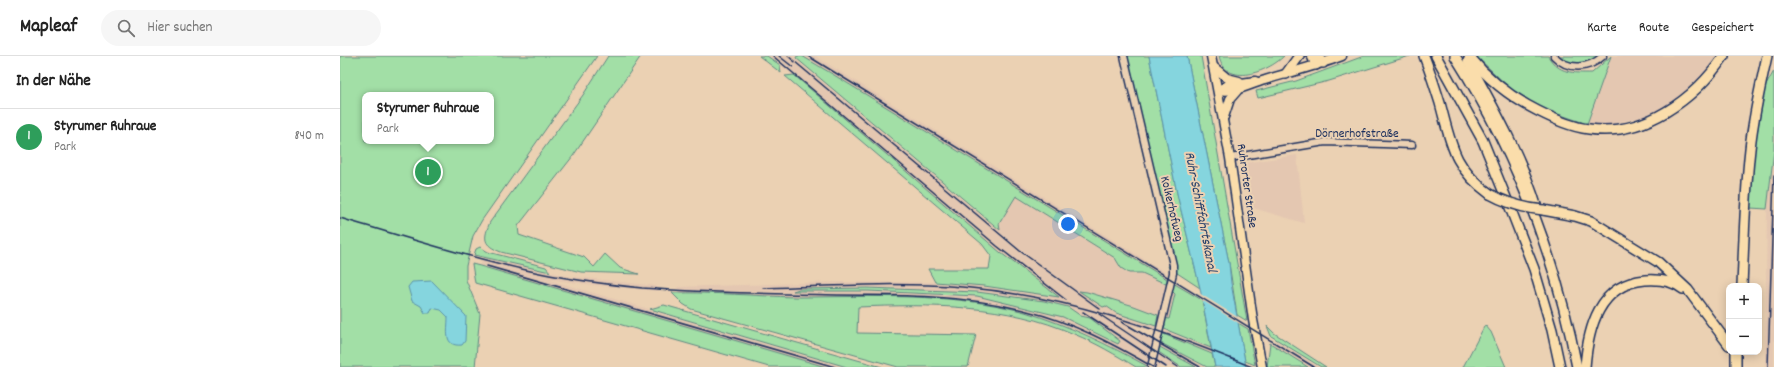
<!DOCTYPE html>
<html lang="de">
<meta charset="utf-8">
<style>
:root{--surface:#fff;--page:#f6f6f6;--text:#222;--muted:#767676;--line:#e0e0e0;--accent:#0f766e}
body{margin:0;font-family:Dekko,sans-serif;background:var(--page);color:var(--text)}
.controls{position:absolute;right:12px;bottom:12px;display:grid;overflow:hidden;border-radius:8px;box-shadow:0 2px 10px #0003}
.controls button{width:36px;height:36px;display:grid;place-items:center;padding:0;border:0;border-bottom:1px solid var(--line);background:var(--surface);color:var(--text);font:20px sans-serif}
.you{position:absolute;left:728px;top:168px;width:14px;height:14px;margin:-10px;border:3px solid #fff;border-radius:50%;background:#1a73e8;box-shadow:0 0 0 6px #1a73e833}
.badge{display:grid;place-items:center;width:26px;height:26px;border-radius:50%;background:var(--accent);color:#fff;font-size:13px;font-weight:700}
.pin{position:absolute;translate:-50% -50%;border:2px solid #fff;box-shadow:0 1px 4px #0006}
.popup{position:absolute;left:22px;top:36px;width:132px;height:52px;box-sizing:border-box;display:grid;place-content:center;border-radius:8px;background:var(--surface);filter:drop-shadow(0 1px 3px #0005);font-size:13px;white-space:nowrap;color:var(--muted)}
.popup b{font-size:15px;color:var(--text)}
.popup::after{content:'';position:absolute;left:50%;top:100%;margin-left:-8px;border:8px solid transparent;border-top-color:var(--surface)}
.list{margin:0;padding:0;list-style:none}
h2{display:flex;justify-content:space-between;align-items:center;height:52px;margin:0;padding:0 16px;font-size:17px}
h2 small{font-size:13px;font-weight:400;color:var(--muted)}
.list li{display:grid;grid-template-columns:26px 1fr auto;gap:12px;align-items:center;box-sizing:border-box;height:56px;padding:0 16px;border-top:1px solid var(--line)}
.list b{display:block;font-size:15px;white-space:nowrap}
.list p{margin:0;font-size:13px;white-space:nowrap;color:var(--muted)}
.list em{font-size:13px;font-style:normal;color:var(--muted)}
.icon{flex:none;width:22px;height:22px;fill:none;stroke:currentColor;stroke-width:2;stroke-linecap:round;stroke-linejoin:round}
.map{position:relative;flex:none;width:1434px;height:311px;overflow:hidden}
header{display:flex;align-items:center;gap:24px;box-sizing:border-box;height:56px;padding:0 20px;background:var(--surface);border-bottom:1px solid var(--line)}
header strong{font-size:19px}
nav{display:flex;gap:22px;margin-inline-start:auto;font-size:14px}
.search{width:280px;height:36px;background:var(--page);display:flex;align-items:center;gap:10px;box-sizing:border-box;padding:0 14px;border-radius:22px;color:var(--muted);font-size:15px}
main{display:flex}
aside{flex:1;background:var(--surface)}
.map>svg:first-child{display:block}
</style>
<header>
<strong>Mapleaf</strong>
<div class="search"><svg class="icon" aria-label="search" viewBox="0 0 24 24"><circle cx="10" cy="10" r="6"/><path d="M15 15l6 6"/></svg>Hier suchen</div>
<nav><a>Karte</a><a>Route</a><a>Gespeichert</a></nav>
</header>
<main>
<aside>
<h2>In der Nähe<small></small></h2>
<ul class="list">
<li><span class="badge" style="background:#2e9e5b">1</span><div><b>Styrumer Ruhraue</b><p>Park</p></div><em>840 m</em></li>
</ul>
</aside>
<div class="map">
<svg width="1434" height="311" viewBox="0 0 1434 311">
<rect width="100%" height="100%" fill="#ebd1b3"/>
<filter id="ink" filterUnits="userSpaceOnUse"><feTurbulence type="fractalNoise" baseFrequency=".025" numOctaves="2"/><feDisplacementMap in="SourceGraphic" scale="8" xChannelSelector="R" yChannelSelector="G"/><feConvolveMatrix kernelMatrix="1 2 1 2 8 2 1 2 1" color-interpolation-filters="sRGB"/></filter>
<g filter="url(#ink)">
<g fill="#e4c7b1" fill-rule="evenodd">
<path d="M427,0H453L659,174V168L676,140L775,202L781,212L789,217H802L826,228L835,237L829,263L794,250L778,246L766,250L776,257L816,270L814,275L791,269L813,283L807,310L759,284L731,272L683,256L644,248L602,242L445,241L340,236L337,231L499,226H595L644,230L718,240L661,197L454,19ZM527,232L637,236L704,245L728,251L741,260L750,262L780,286L778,288L723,261L637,240L528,235H455L459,233Z"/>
<path d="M462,0H475L828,218L827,223Z"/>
<path d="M1271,0H1376L1359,24L1334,45L1303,61L1272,68H1247Z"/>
<path d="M1434,94V311H1425L1427,153Z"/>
<path d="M957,99L964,167L910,151L905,107Z"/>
<path d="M143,201L228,220L316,230L319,235L263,230L206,223L507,311H486L140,210Z"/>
<path d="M822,272L871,292L872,298L821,277Z"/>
<path d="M936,284L979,311H969L933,288Z"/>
<path d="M819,286L848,302L866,311H856L818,290Z"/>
<path d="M817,295L841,311H813Z"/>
</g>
<g fill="#a2dfa6" stroke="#5e8782" fill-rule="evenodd">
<path d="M0,0H257L142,164L133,180L126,210V224L140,258L135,311H0ZM25,39H151V85H25Z"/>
<path d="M268,0H301L233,100L178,170L179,179L244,201L254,211L265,198L280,212L299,218L241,216L161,196C143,189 143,183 150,166L243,39Z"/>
<path d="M419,0H427L440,9L441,17Z"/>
<path d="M457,0H462L494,19L827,223L826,228L802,217H789L781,212L775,202L676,140L659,168L660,174L456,2Z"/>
<path d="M783,0H809L838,142L860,232L828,211L830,207Z"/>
<path d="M847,0H861L907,265L897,259L889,207Z"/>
<path d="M879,0H944C928,16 886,32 879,0Z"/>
<path d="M1024,0H1070L989,25L918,42L916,35L956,25Z"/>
<path d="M1136,0H1208C1219,18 1233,17 1252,17L1271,0L1247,68L1201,52L1174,36Z"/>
<path d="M1220,0H1259C1246,8 1232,12 1220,0Z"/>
<path d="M1434,15V94L1427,153L1410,152L1413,100L1425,31Z"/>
<path d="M454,19L661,197L719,241L644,230L595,226L588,213H649L651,200L642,188L445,20Z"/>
<path d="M140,191L148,196L206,211L210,216L134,199L136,193Z"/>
<path d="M132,208L140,210L486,311H429L135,227Z"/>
<path d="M833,227L862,244L871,292L822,272L825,262L829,263L835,238L831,234Z"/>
<path d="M527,232L637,236L704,245L728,251L741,260L750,262L780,285L778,288L723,261L637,240L528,235H453L459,233Z"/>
<path d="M739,235L747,236L794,250L818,259L816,270L776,257L766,250L763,251Z"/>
<path d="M332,237C374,236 415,240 456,241C532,241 611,236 685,256C728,269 767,288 807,310L806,311H796C776,299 756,287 734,278C667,248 590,248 518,251L517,277L636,279L628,311H558L351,253L343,248Z"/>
<path d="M324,249L542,311H507L310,253Z"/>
<path d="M898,267L908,273L915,309L905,305Z"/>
<path d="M1145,269L1151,276L1166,311H1123Z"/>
<path d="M927,270L934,277L986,311H981L931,280Z"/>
<path d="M821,277L872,298L875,311H867L819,286Z"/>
<path d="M930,287L968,311H927Z"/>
<path d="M818,290L856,311H841L817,295Z"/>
</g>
<g fill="#85d5de" stroke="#5b93ab">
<path d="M809,0H847L889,207L891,227L906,311H875L860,232L838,142Z"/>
<path d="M92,225L126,260L125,285L122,289C103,291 108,275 108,261L101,254L92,252L90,257H85L81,250L72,245L68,231L72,226Z"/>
</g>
<path fill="#ebd1b3" d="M859,237L899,262L900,268L860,243Z"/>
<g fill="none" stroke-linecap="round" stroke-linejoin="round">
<defs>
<g id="minor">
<path d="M784,0L833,209V217L811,311"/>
<path d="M1214,0C1228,15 1249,13 1263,0"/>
<path d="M890,102L985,86L1072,89"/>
</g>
<g id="major">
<path d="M871,0L890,102L913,264L922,311"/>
<path d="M874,11L887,22L899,25"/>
<path d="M878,34C897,37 907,29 925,24C951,16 976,10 1002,0"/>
<path d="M878,34L888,29L915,25"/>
<path d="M884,61L890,43L897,35"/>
</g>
<g id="highway">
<path d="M972,0L976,9"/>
<path d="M979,0L983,7"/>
<path d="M1084,0C1090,15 1095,31 1100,47C1111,87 1113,112 1150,138"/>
<path d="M1096,0L1143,85L1171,154L1194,213L1212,274L1220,311"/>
<path d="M1115,0C1175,95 1216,202 1237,311"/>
<path d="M1129,0C1147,22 1172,42 1198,55C1214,63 1231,71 1249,73C1304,81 1355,43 1384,0"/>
<path d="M1128,5C1154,52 1181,100 1197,152"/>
<path d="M946,18L959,0"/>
<path d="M1203,154L1235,160L1251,165L1318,206L1348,234L1389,289"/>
<path d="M1402,230C1404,184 1405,138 1410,93C1413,62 1420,31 1427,0"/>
<path d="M1245,311C1248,272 1259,228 1305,224C1319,223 1332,224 1343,233"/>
<path d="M1396,311V296"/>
</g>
</defs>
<use href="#minor" stroke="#1b2f5e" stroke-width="9"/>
<use href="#major" stroke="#1b2f5e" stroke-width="11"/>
<use href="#highway" stroke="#1b2f5e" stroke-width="12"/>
<use href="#minor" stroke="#ebd1b3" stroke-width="6"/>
<use href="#major" stroke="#faddab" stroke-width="8"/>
<use href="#highway" stroke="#faddab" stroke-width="9"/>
<g stroke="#1b2f5e" stroke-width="1.5">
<path d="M433,0L657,190L726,244"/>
<path d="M439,0L453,11"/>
<path d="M448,0L680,195L760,253"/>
<path d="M468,0L974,311"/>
<path d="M0,162C62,180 123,200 186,214C224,223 263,228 302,232C367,237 434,238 499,239C563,239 625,239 687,255C732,266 773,288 813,311"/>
<path d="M147,210L495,311"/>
<path d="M423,232C489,230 556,226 622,231C725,240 817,272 912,311"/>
<path d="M743,256L826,311"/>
<path d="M759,258L838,311"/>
<path d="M782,266L860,311"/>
<path d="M1428,311L1434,119"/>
</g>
<defs>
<path id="highway-bridge" d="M1150,138C1168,148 1183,152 1203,154"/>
</defs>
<use href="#highway-bridge" stroke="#1b2f5e" stroke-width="12" stroke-linecap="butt"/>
<use href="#highway-bridge" stroke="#faddab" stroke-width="9"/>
</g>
</g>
<g text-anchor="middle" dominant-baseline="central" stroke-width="4" stroke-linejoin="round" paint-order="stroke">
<g font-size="13" fill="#1b2f5e" stroke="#ebd1b3">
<text x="1017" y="78">Dörnerhofstraße</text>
<text transform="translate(906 130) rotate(82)">Ruhrorter Straße</text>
<text transform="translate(831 153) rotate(77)">Kolkerhofweg</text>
</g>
<g font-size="14" font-style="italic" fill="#26406b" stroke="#ebd1b3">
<text transform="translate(860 156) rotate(79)">Ruhr-Schifffahrtskanal</text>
</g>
</g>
</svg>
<div class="controls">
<button>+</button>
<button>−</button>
</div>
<div class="you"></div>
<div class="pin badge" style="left:88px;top:116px;background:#2e9e5b">1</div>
<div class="popup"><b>Styrumer Ruhraue</b>Park</div>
</div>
</main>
